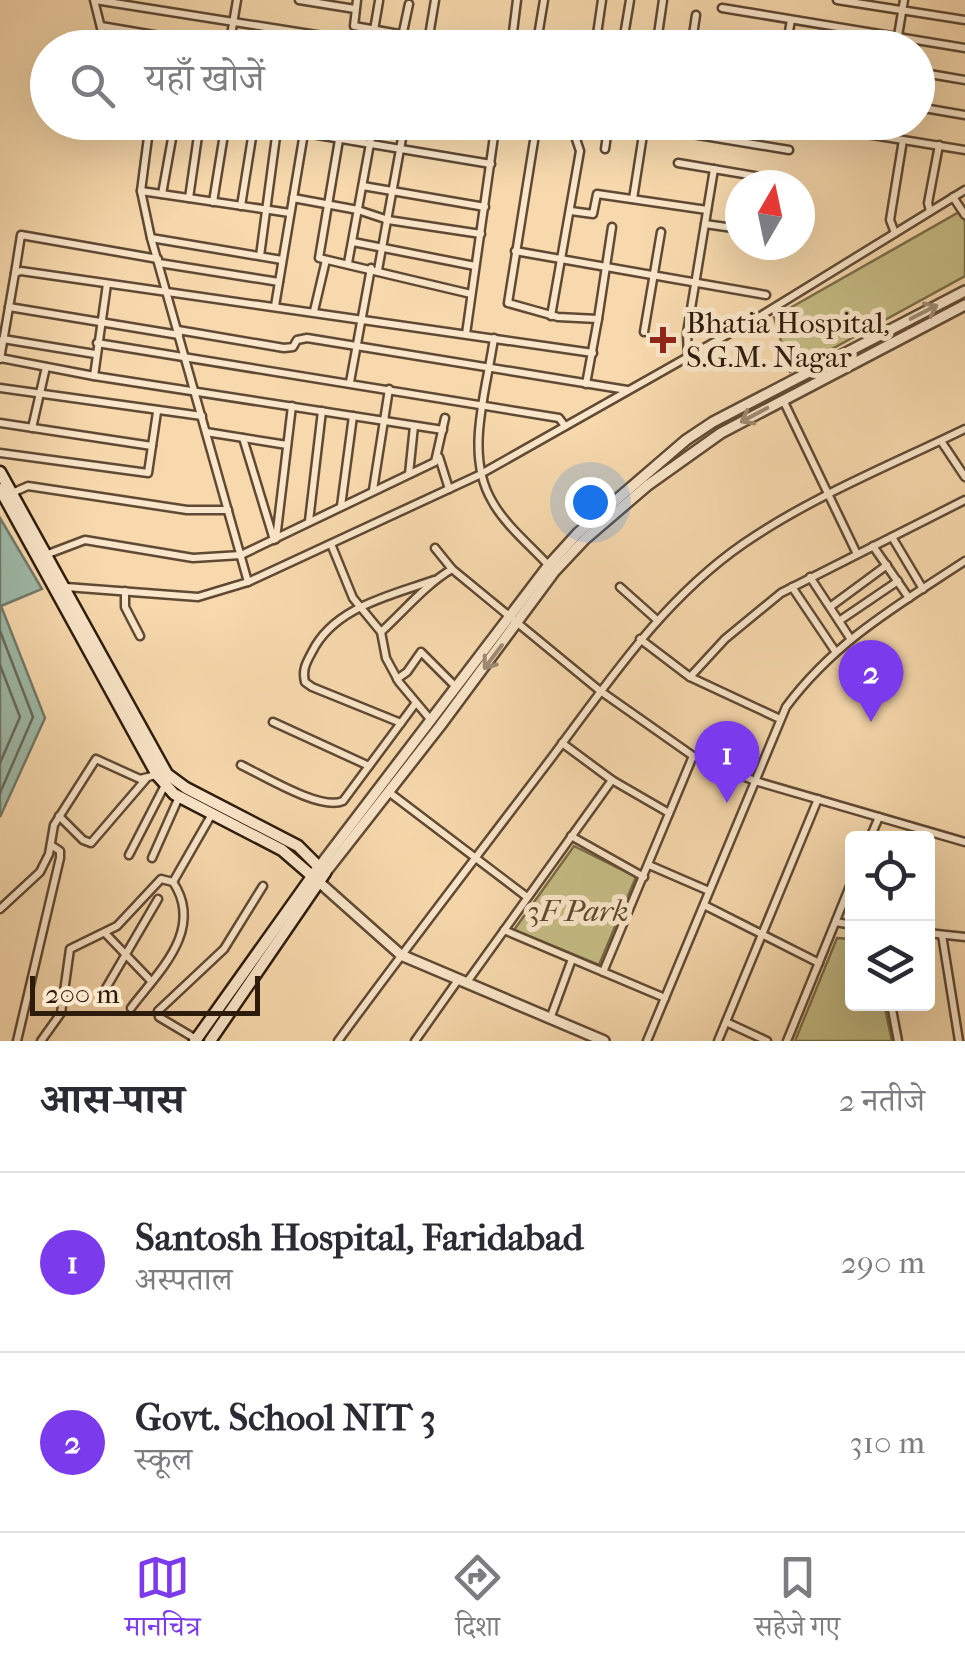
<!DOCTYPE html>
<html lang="hi">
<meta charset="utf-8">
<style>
:root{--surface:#fff;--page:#f7f7f7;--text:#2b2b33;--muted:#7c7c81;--line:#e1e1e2;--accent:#7c3aed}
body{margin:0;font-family:"IM FELL French Canon","Noto Serif Devanagari",serif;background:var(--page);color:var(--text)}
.controls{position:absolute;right:30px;bottom:30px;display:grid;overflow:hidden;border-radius:10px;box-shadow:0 10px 40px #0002}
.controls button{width:90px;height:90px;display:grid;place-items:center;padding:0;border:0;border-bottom:2px solid var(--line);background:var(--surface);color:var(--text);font:50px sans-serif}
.compass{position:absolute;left:725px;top:170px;width:90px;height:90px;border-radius:50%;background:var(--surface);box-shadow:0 10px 40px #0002;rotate:9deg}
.scale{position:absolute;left:30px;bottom:25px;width:230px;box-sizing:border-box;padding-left:10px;border:5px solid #2d1b0c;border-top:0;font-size:28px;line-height:35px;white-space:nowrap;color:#2d1b0c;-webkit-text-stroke:8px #fae6ca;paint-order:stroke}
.you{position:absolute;left:590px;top:502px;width:35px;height:35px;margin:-25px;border:8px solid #fff;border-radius:50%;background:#1a73e8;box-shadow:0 0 0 15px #1a73e833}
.badge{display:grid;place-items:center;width:65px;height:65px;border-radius:50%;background:var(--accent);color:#fff;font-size:32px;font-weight:700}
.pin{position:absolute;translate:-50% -82px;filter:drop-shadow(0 2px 5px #0008)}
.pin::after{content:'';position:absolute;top:52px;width:35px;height:30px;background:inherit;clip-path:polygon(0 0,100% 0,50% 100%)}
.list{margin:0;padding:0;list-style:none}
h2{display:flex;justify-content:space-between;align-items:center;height:130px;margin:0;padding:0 40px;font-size:42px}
h2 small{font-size:32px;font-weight:400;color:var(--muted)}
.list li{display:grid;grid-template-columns:65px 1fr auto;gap:30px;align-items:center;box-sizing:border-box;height:180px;padding:0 40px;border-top:2px solid var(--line)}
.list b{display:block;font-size:38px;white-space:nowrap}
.list p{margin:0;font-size:32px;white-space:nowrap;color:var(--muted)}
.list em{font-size:32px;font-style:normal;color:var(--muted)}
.icon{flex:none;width:55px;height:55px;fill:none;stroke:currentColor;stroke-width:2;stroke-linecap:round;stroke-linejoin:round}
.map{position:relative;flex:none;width:965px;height:1041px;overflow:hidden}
.search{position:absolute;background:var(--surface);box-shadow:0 10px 40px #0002;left:30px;right:30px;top:30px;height:110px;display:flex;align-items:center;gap:25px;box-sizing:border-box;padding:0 35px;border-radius:55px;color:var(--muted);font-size:38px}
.sheet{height:490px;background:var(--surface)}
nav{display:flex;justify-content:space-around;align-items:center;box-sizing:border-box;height:140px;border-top:2px solid var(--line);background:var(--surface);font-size:28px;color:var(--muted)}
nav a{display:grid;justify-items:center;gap:5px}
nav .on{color:var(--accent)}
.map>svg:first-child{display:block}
</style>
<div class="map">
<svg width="965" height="1041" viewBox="0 0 965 1041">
<rect width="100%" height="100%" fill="#f7d9ad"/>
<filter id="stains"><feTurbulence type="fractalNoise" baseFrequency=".002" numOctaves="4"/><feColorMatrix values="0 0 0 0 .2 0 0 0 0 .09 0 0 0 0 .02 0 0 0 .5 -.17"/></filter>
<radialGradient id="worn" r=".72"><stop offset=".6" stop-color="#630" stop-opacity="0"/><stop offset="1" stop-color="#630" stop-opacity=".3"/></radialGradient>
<g fill="#c5bc84" stroke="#796c48" stroke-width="2.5">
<path d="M961,211L965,217V276L790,372L774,317Z"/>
<path d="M574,846L636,877L599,965L514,930Z"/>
<path d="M837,938L852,939V1004H884L892,1041H795Z"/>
</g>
<path fill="#9ebaa8" stroke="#717a6a" stroke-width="2.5" d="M0,518L42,589L1,606L45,718L0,817Z"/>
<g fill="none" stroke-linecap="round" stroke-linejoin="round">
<g stroke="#666a5a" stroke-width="2.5">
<path d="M0,631L33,717L0,793"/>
<path d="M0,665L20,717L0,763"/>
</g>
<defs>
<g id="minor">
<path d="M94,0L106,48"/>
<path d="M95,0L329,37"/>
<path d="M299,0L355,9"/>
<path d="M357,0L354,26L399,34L403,32L409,4"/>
<path d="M837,0L965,20"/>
<path d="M722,8L965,48"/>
<path d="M101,26L230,48"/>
<path d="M374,30L379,1"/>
<path d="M728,41L766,48"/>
<path d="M229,47L237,0"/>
<path d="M164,48L166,37"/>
<path d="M427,48L435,0"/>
<path d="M511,48L517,0"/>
<path d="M536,48L544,0"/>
<path d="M595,48L602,0"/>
<path d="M622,48L630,0"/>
<path d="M656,48L663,0"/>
<path d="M691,48L696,15"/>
<path d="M786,48L791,20"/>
<path d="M896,48L904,0"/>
<path d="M918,72L965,80"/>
<path d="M918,107L965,115"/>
<path d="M150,122L141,191L151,238L248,582"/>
<path d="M239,122L491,164"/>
<path d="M325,122L342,126"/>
<path d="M342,122L319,258L471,294"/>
<path d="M459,122L495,129"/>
<path d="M537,122L508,303L558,317L598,319L586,384"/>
<path d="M793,122L965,150"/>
<path d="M674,131L789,150"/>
<path d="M882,136L884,122"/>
<path d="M605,149L609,122"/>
<path d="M678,163L785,181"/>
<path d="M363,186L485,207"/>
<path d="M141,191L290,213"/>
<path d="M162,194L175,122"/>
<path d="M953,197L965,215"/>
<path d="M189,198L200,122"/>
<path d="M293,198L358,210L388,220L481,234"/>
<path d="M633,199L645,122"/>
<path d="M213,202L226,122"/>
<path d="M241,206L254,125"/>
<path d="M571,211L593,214L597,194L707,210"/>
<path d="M930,211L928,203L939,145"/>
<path d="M705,224L740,229"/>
<path d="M895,233L890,220L903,140"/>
<path d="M151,238L282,260"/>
<path d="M353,242L475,266"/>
<path d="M515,251L766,295"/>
<path d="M260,256L277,129"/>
<path d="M159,263L279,282"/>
<path d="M348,263L374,122"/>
<path d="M378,270L405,122"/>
<path d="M15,273L21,235L158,259"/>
<path d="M275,306L304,133"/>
<path d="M9,307L179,335"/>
<path d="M314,311L326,260"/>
<path d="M551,316L580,151L575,136L577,122"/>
<path d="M598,319L612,227"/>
<path d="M178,330L284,348L293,347L297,340L307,338L627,390"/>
<path d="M644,332L661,232"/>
<path d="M466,334L495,129L499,122"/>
<path d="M494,338C487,389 464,454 492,501C505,525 531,546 549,566"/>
<path d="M3,339L95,354"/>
<path d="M97,343L559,418L565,426"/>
<path d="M688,357L687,333L714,169"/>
<path d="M0,358L94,376L443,430"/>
<path d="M0,359L15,273L21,271L593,353"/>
<path d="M94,376L107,284"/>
<path d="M350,382L371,268"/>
<path d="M0,388L202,416"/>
<path d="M783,400L857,554"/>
<path d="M0,423L152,446"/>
<path d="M32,428L46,367"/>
<path d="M206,432L287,445"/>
<path d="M243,438L274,540"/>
<path d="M941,441L965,477"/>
<path d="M0,453L148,473L157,412"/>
<path d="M439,457L449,489"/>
<path d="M409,474L414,426"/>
<path d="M373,490L389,389"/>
<path d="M12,493L28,486L187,510H228"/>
<path d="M341,506L353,416"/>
<path d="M309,521L322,411"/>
<path d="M892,537L923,589"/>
<path d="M276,539L292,406"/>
<path d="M331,544L353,598L381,632L386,658L399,682L430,719"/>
<path d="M873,546L909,598"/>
<path d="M435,548L452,569L599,690L693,756L755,781L965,842"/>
<path d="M48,554L85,540L193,558L241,555L435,462L445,418"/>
<path d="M810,577L850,638"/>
<path d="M66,587L198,597L248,582L479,475L762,315L965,190"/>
<path d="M620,587L657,620"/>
<path d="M792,587L835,651"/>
<path d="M125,591V607L140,636"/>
<path d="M830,607L887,565"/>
<path d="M839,621L898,581"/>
<path d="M381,632C404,611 425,585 452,569"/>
<path d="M640,639L690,677L780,719"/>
<path d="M690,677L725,639L781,593L965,500"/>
<path d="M397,679L407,672L421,652L455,686"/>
<path d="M273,722L369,766"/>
<path d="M401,723L312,687L305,682C302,670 306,663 312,652C334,607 390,596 434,580"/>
<path d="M562,743L612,780L669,813"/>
<path d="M241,765C264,776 321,811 343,801L415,704"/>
<path d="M390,793L527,897"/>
<path d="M59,816L83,840L91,843L146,779"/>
<path d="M571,836L644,877"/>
<path d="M870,838L879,817"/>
<path d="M129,855L165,785"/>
<path d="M152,858L179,797"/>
<path d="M649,865L709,891"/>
<path d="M173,882L212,814"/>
<path d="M704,905L819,963"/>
<path d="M0,909L40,872L49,854L54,825L96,759L140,779L156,775"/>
<path d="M836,922L852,925"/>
<path d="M504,930L665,998"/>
<path d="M105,933L151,981"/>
<path d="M928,933L965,937"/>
<path d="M942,935L959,1041"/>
<path d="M603,972L693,756"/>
<path d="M467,982L612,780"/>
<path d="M102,995L158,899"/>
<path d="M891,1004L898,1041"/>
<path d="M131,1008C158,972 205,930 173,882"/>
<path d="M550,1019L572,959"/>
<path d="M726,1022L767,1041"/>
<path d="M196,1039L159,1017L158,1011L224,949L263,886"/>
<path d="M17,1041L60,858V851L51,845"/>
<path d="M41,1041L61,1013L70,949L117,926L161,879L173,882"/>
<path d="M338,1041C405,949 474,860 543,769C605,688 658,603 743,544C811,497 891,465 965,429"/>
<path d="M415,1041L458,980"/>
<path d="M647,1041L786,707C835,641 898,605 965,561"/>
<path d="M718,1041L818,799"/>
<path d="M787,1041L852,881"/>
</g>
<g id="tertiary">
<path d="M319,867L548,566L578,533L686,440L713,422L965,291"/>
<path d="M325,873L440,726L554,572L585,539L648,485L721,433L965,305"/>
<path d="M319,882L401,955L604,1041"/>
</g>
<g id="secondary">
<path d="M0,472L167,774L186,788L298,846L325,873L210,1041"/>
<path d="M0,489L157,775L174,794L282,850L319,882"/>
<path d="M195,1041L316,871"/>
</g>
</defs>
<use href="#minor" stroke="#604a34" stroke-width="11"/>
<use href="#tertiary" stroke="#604a34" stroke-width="14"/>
<use href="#secondary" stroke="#2d1b0c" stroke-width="15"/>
<use href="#minor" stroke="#fae6ca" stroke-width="6"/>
<use href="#tertiary" stroke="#fae6ca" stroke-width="9"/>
<use href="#secondary" stroke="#fae6ca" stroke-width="10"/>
</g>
<defs><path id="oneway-shaft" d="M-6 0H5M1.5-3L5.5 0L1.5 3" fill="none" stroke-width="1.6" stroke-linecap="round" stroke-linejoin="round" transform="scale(2.5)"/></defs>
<g stroke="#9e8b74">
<use href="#oneway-shaft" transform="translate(924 312) rotate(-27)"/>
<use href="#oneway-shaft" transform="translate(754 415) rotate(152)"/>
<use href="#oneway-shaft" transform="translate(493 657) rotate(127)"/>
</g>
<path fill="#8f2418" stroke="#fae6ca" stroke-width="4" d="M658 325h10v10h10v10h-10v10h-10v-10h-10v-10h10z"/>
<g text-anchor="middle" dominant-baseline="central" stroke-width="10" stroke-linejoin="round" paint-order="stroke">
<g font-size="30" fill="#2d1b0c" stroke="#fae6ca" text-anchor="start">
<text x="686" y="323">Bhatia Hospital,<tspan x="686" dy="34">S.G.M. Nagar</tspan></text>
</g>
<g font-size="30" font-style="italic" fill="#5b4b30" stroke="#fae6ca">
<text x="578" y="911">3F Park</text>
</g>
</g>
<rect width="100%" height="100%" filter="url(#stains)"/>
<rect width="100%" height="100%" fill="url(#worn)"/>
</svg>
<div class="controls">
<button><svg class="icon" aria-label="locate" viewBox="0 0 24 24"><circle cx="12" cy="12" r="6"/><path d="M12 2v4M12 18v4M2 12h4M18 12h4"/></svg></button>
<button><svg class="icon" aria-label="layers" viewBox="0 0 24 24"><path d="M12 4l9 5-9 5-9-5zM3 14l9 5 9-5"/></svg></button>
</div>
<svg class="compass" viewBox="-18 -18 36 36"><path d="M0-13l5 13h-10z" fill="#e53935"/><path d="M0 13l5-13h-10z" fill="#7c7c81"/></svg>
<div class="scale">200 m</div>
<div class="you"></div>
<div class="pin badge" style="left:727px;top:803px">1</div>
<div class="pin badge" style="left:871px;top:722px">2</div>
<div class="search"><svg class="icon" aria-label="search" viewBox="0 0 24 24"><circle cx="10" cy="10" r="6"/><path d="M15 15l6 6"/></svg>यहाँ खोजें</div>
</div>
<section class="sheet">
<h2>आस-पास<small>2 नतीजे</small></h2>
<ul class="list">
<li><span class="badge">1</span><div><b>Santosh Hospital, Faridabad</b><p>अस्पताल</p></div><em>290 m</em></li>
<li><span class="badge">2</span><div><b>Govt. School NIT 3</b><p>स्कूल</p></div><em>310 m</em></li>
</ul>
</section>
<nav>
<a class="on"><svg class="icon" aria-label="map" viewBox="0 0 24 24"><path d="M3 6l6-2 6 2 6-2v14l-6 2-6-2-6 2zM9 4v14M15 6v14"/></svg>मानचित्र</a>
<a><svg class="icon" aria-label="directions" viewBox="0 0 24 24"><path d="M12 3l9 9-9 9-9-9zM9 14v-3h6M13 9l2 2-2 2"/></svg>दिशा</a>
<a><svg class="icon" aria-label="saved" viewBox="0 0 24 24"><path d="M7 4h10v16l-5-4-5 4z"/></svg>सहेजे गए</a>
</nav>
